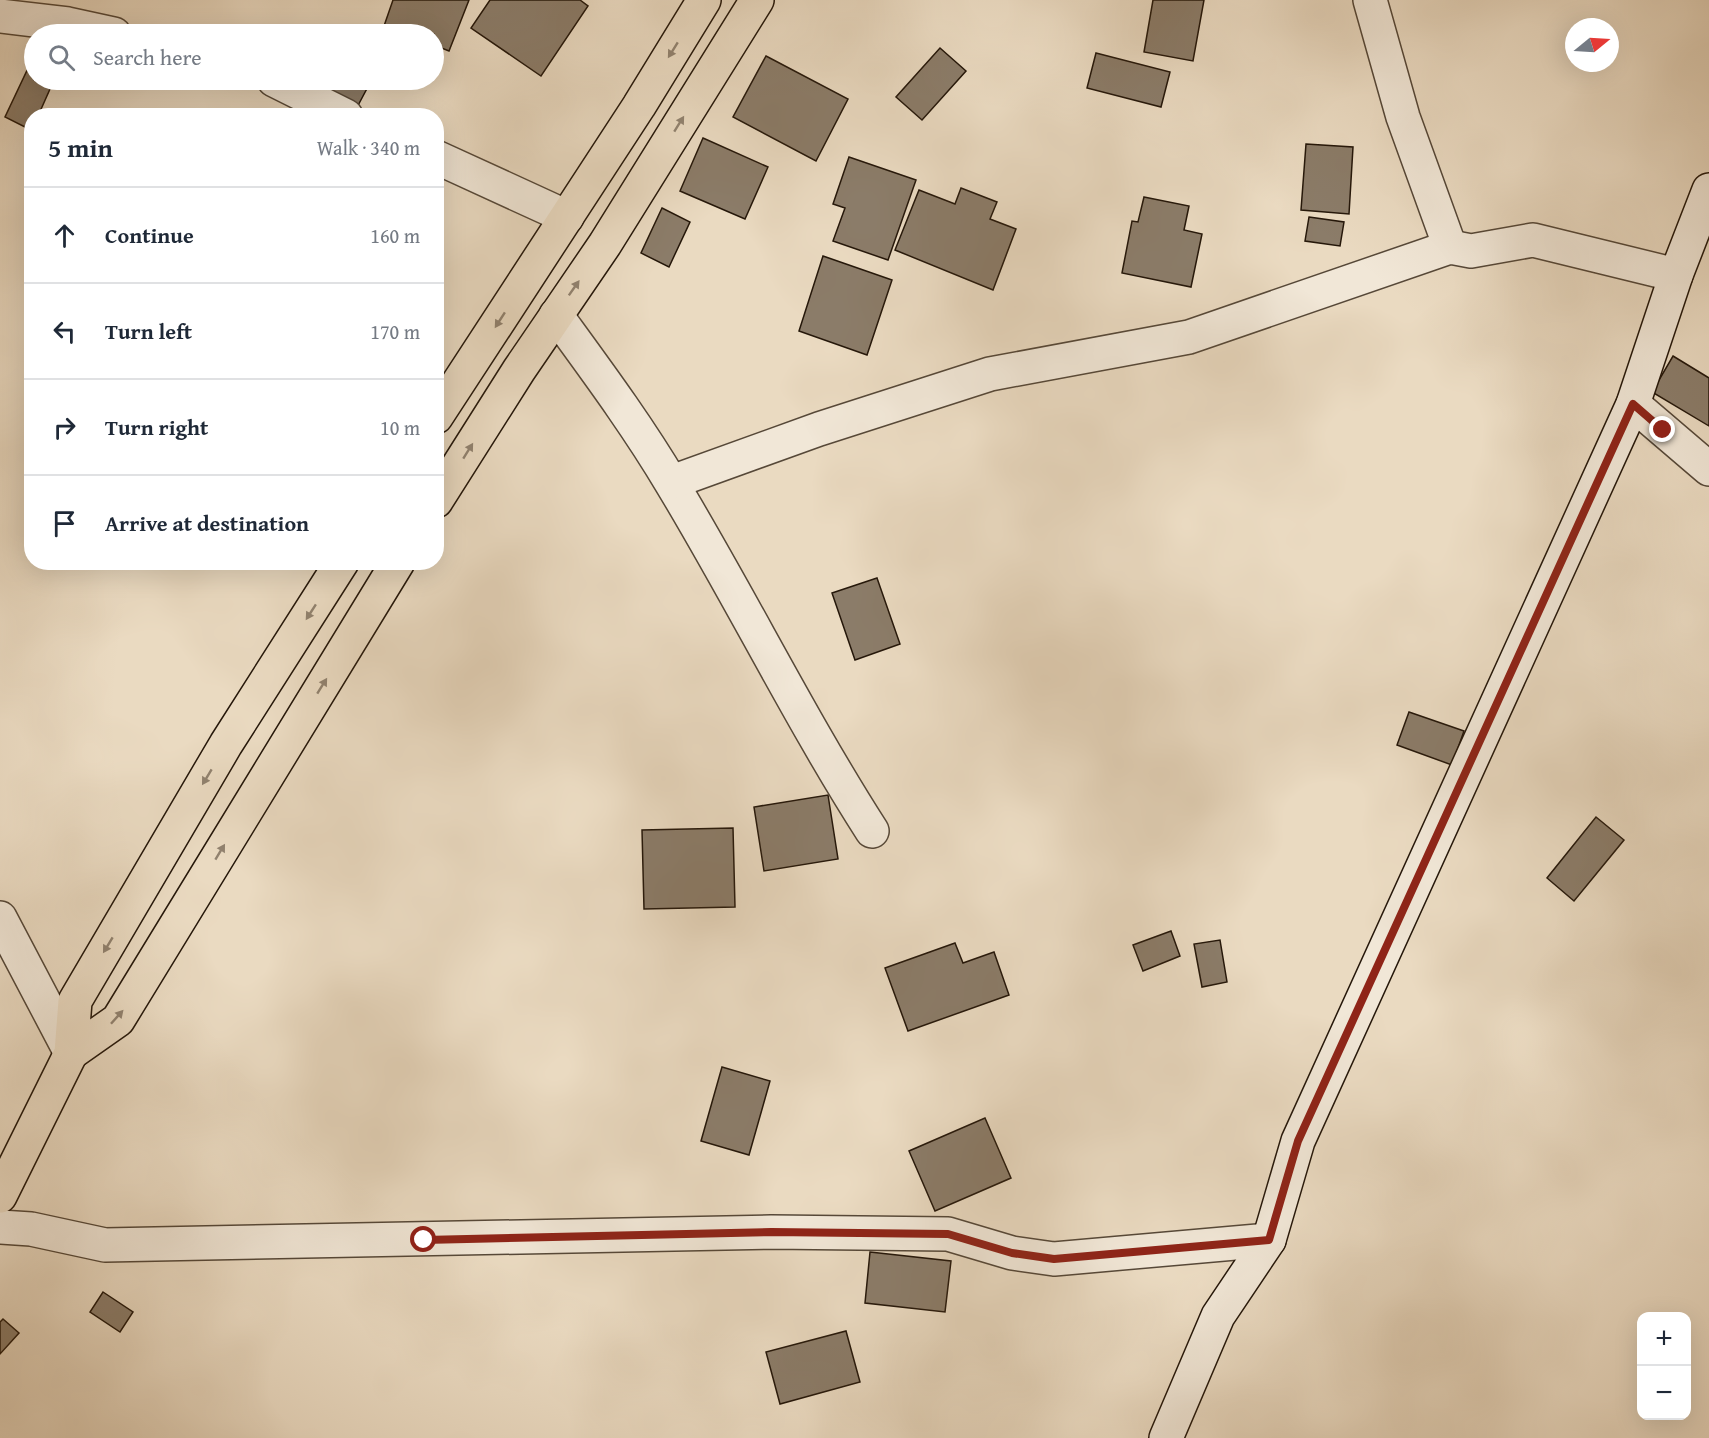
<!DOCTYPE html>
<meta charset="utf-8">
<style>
:root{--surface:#fff;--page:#f2f2f3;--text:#1f2937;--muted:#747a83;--line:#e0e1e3}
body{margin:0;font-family:"Gentium Book Plus",serif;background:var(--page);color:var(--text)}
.controls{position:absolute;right:18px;bottom:18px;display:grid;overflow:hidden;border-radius:12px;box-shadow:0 6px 24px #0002}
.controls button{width:54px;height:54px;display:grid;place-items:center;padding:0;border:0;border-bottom:2px solid var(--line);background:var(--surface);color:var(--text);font:30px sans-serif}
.compass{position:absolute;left:1565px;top:18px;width:54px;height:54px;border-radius:50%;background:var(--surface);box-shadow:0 6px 24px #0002;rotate:72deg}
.stop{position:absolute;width:18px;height:18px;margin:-14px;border:4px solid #8f2418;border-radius:50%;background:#fff}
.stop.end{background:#8f2418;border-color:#fff;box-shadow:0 2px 6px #0008}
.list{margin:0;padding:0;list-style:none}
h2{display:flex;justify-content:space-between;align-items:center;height:78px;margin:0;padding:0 24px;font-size:26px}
h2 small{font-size:20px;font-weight:400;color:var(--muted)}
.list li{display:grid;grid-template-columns:39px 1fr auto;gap:18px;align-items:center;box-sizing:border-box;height:96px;padding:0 24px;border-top:2px solid var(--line)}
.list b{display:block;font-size:22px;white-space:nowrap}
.list em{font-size:20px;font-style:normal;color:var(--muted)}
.icon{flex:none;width:33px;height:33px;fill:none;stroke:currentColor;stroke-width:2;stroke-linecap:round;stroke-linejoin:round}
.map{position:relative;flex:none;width:1709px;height:1438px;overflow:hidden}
.search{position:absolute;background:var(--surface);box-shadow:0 6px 24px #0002;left:24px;top:24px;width:420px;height:66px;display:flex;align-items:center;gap:15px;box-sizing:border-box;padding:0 21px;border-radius:33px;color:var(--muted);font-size:22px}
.panel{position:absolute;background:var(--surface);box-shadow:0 6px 24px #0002;left:24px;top:108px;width:420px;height:462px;border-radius:24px}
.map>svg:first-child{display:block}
</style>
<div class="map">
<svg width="1709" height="1438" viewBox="0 0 1709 1438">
<rect width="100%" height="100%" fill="#eadac1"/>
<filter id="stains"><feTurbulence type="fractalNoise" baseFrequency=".00333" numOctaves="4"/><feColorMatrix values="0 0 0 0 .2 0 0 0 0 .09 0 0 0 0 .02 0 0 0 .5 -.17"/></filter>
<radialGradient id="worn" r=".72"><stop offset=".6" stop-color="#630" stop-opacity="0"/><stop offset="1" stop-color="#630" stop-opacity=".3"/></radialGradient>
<g fill="#8b7c69" stroke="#25170a" stroke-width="1.5">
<path d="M393,0H469L449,51L434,45V34H407L384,26Z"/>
<path d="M490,0H580L588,6L541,76L471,28Z"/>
<path d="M1153,0H1204L1193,61L1144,52Z"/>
<path d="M940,48L966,71L922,120L896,97Z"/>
<path d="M1096,53L1170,72L1161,107L1087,88Z"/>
<path d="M766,56L848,99L816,161L733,117Z"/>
<path d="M31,62L34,63V80H54L38,116H32L31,130L5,117Z"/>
<path d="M328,80H367L371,81L355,111L321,93Z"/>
<path d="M703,138L768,167L745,219L680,191Z"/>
<path d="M1306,144L1353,147L1349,214L1301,210Z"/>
<path d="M849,157L916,180L888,260L833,241L845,208L833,204Z"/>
<path d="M961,188L997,202L990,219L1016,229L993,290L895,250L919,190L955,204Z"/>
<path d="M1144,197L1189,206L1184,230L1202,234L1191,287L1122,273L1132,221L1138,222Z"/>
<path d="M662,208L690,222L669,267L641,253Z"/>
<path d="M1309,217L1344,222L1340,246L1305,241Z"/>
<path d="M823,256L892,280L867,355L799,331Z"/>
<path d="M1673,356L1709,378V426L1652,392Z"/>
<path d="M877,578L900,644L855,660L832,593Z"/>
<path d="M1409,712L1464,731L1452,765L1397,745Z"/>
<path d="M828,795L838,859L764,871L754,807Z"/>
<path d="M1596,817L1624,840L1574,901L1547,878Z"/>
<path d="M733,828L735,907L644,909L642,830Z"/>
<path d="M1171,931L1180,956L1143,971L1133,945Z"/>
<path d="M1220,940L1227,982L1202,987L1194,944Z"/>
<path d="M955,943L963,963L994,952L1009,995L908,1031L885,968Z"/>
<path d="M722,1067L770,1081L749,1155L701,1141Z"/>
<path d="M985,1118L1011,1178L935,1211L909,1151Z"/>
<path d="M870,1252L951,1261L945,1312L865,1303Z"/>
<path d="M103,1292L133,1312L120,1332L90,1312Z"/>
<path d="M3,1319L19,1333L0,1354V1322Z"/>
<path d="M846,1331L860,1382L780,1404L766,1352Z"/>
</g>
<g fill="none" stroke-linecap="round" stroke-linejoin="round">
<defs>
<g id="minor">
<path d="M1370,0L1403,117L1450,247"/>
<path d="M0,16L68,24L114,34"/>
<path d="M274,80L346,116"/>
<path d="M436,157L567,217"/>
<path d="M556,315C596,370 637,425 672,484C741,598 800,719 872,831"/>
<path d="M1633,404L1709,469"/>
<path d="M672,482L819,429L990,374L1189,337L1450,247L1471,251L1533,240L1676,275"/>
<path d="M0,918L71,1053"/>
<path d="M0,1227L31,1229L105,1245L771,1232L948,1234L1012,1253L1054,1259L1269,1240"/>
</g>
<path id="secondary" d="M1166,1438L1218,1316L1269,1240L1298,1141L1633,404L1676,275L1709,190"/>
<g id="primary">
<path d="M436,417L639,106L704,0"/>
<path d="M436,501L519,370L605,244L757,0"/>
<path d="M71,1053L118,1020L398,562"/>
<path d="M0,1196L71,1053L75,1001L226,744L342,562"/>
</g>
</defs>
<use href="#minor" stroke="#564838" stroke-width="36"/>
<use href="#secondary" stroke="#25170a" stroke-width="36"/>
<use href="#primary" stroke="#25170a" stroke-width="36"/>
<use href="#minor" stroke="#f1e7d7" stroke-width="33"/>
<use href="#secondary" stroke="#f1e7d7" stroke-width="33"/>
<use href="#primary" stroke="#eadac1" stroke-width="33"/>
</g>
<defs><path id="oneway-solid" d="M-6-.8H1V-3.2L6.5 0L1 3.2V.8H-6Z" transform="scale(1.5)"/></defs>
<g fill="#91826f">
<use href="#oneway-solid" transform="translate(673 50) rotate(122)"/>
<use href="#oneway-solid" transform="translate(679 124) rotate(-58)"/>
<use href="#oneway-solid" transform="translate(574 288) rotate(-55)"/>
<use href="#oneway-solid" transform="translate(500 320) rotate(123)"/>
<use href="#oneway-solid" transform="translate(468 451) rotate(-58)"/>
<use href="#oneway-solid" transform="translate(311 612) rotate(123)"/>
<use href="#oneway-solid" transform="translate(322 686) rotate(-58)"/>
<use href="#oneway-solid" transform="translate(207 777) rotate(121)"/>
<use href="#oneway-solid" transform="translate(220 852) rotate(-59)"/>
<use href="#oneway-solid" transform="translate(108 945) rotate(121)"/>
<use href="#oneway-solid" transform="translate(117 1017) rotate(-48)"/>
</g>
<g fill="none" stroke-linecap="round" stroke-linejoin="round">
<path stroke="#8f2418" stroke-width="8" d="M424,1240L771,1232L948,1234L1012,1253L1054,1259L1269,1240L1298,1141L1633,404L1663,430"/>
</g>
<rect width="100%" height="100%" filter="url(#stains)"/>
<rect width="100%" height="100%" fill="url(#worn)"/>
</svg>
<div class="controls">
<button>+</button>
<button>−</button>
</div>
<svg class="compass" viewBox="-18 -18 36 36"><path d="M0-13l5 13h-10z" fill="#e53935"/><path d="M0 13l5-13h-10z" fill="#747a83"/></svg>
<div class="stop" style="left:424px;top:1240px"></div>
<div class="stop end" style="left:1663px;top:430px"></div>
<div class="search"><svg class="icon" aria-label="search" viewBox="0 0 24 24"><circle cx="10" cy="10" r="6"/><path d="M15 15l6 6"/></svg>Search here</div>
<section class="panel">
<h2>5 min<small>Walk · 340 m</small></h2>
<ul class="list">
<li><svg class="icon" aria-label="ahead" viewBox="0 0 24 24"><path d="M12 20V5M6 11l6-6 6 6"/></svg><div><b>Continue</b></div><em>160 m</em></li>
<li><svg class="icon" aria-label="left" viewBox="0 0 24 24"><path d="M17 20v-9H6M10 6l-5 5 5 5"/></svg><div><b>Turn left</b></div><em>170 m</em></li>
<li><svg class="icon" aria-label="right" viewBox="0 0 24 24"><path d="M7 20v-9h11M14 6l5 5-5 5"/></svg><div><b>Turn right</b></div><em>10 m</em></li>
<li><svg class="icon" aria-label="arrive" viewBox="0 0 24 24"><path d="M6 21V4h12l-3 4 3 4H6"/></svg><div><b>Arrive at destination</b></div></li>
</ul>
</section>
</div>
